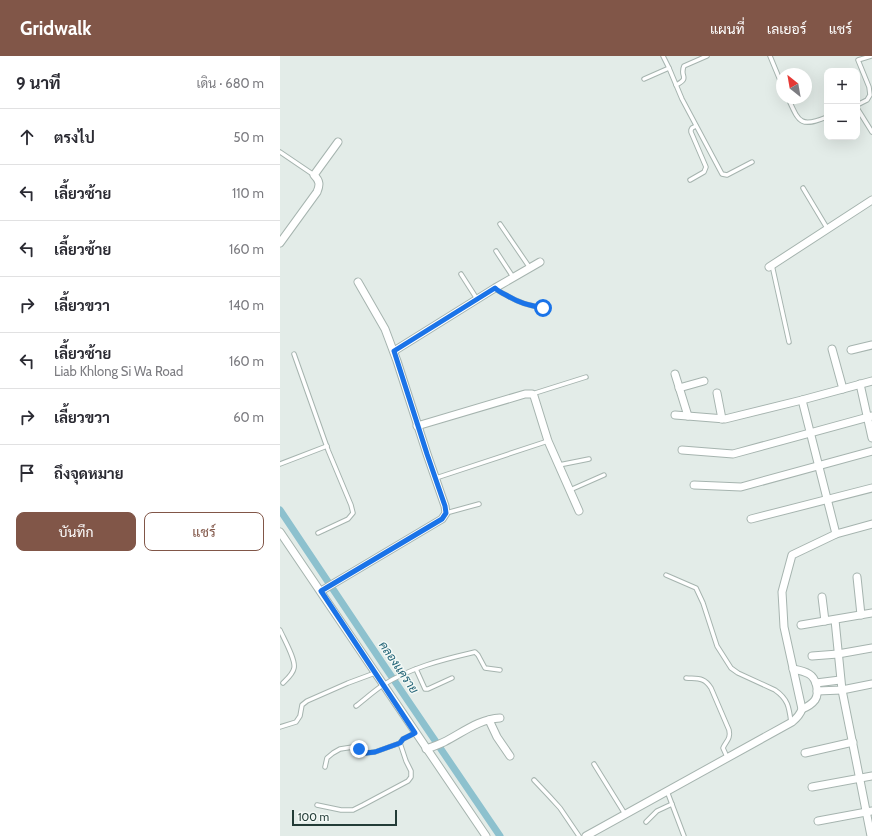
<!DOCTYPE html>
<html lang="th">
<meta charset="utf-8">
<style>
:root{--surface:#fff;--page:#f7f7f7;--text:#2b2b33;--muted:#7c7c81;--line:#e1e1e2;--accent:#815648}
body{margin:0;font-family:Cabin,Sarabun,sans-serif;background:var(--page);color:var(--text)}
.controls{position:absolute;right:12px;top:12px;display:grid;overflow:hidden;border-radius:8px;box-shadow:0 4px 16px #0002}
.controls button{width:36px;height:36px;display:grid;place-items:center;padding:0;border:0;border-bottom:1px solid var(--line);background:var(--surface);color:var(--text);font:20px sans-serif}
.compass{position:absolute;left:496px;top:12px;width:36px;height:36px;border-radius:50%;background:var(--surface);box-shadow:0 4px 16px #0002;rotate:329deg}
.scale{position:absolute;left:12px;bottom:10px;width:105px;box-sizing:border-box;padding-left:4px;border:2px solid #233c37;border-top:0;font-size:11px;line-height:14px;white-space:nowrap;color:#233c37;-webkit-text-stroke:3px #f3f9f6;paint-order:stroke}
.stop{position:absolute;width:12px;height:12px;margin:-9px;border:3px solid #1a73e8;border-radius:50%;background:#fff}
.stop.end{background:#1a73e8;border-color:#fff;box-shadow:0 1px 4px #0008}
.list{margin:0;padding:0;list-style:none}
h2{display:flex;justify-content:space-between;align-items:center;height:52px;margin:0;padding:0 16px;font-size:17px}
h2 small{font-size:13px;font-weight:400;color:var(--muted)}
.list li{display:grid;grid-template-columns:26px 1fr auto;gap:12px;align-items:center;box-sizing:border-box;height:56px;padding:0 16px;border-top:1px solid var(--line)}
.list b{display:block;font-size:15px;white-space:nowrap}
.list p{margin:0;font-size:13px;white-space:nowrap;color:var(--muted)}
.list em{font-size:13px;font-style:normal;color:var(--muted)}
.actions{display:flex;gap:8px;padding:12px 16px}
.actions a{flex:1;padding:9px 0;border:1px solid var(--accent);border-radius:8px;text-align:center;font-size:14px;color:var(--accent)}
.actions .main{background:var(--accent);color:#fff}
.icon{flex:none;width:22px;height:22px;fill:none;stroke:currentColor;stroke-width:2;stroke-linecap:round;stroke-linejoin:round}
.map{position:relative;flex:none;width:592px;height:780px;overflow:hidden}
header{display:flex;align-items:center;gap:24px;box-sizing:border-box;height:56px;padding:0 20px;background:var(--accent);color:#fff}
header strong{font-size:19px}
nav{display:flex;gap:22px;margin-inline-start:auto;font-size:14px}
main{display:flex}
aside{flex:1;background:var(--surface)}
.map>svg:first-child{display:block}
</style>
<header>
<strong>Gridwalk</strong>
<nav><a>แผนที่</a><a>เลเยอร์</a><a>แชร์</a></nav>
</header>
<main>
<aside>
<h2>9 นาที<small>เดิน · 680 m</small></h2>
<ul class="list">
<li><svg class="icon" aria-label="ahead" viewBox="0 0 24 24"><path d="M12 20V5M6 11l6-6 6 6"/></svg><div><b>ตรงไป</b></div><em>50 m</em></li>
<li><svg class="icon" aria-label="left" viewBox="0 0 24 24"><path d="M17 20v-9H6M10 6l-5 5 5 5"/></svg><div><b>เลี้ยวซ้าย</b></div><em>110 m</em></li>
<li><svg class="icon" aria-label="left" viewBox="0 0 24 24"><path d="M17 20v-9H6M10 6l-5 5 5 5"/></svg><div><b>เลี้ยวซ้าย</b></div><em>160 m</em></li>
<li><svg class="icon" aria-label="right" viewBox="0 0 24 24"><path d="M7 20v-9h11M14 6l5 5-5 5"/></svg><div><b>เลี้ยวขวา</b></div><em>140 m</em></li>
<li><svg class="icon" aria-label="left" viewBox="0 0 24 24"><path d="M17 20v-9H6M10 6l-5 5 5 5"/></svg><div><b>เลี้ยวซ้าย</b><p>Liab Khlong Si Wa Road</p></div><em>160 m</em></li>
<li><svg class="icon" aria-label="right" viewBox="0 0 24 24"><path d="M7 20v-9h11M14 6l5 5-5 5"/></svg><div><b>เลี้ยวขวา</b></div><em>60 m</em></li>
<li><svg class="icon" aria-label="arrive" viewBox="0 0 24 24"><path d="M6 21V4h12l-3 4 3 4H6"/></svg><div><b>ถึงจุดหมาย</b></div></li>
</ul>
<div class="actions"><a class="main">บันทึก</a><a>แชร์</a></div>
</aside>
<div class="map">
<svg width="592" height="780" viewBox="0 0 592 780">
<rect width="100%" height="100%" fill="#e3ece8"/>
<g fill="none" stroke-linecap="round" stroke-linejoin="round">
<path stroke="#8dc1ce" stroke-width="7" d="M0,454L101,605L220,780"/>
<defs>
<g id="service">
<path d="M383,0L389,12L402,43L442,118L447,119L472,106"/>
<path d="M490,0L502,29"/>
<path d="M364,23L389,12"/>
<path d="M396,29C411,21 399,21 404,10L427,0"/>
<path d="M508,42C519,66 520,72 547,61"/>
<path d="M577,49L587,44L590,39L589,31L578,4L591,0"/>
<path d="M577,52L592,76"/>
<path d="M0,96L34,119"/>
<path d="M410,124L424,116L426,111L411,76V74L412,72L416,70"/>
<path d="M523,132L547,172"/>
<path d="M220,168L250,212"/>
<path d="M216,195L233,221"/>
<path d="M492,209L509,286"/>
<path d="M181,218L197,243"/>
<path d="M215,232C218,235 222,237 226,239C239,247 248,249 263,252"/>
<path d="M14,298L48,394L71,449L73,457L68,463L38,477"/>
<path d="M252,338L306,321"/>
<path d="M0,408L47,390"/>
<path d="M279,409L309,403"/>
<path d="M156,422L268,385"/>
<path d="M290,434L324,419"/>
<path d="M166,457L199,448"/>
<path d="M386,519L416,532L423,547L437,590L451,612L458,617L495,634C508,643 509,651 511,666"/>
<path d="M0,574C4,583 16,604 14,612C13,618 7,623 3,627"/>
<path d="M136,613L145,633H148L172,622"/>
<path d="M406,622C418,623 424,621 431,632L449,674C451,683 446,685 443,692L447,701"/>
<path d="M76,650C85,643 94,635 103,629C130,612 161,604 191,597L195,596L198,599L205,612L220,614"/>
<path d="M0,671L16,666L20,660L22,649L27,645L68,627L95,617"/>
<path d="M314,708L345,758"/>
<path d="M45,711L47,702L53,697L60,693L73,691L86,697L95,696L120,687"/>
<path d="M254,724L270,741L280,752L299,780"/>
<path d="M387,735L404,780"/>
<path d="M37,749L61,754H73L83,749L128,725L131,721V715L126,705L120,687L123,683L135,677"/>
<path d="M366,766L377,755L392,748"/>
</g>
<g id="minor">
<path d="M0,187L37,136C40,129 40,125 34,119L58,86"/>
<path d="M489,211L592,144"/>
<path d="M552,293L563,333"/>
<path d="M571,294L592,289"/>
<path d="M114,295L215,232L260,206"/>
<path d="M395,318L408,360"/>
<path d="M580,328L592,382"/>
<path d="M399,332L424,325"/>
<path d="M437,337L442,363"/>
<path d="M395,359L445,363L522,344L592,325"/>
<path d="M137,370L245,338H252L254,340L268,385L299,455"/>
<path d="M402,394L453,398L592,360"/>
<path d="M414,429L461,431L592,395"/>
<path d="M471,463L592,432"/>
<path d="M0,476L206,780"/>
<path d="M556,478L592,468"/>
<path d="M577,521L581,559"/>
<path d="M41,535L162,463L166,457L165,450L147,398L117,305L105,273L78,226"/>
<path d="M542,541L545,565"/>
<path d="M555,564L562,634L576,704L591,780"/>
<path d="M521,569L592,557"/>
<path d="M532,600L558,598L592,592"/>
<path d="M513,613C518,614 524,615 529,618C536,622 540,636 535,644C532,648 527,651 522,653"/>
<path d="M536,627L560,624"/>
<path d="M537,635L562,634L592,628"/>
<path d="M209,664L217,681L230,700"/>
<path d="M146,693C152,691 158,689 164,686C182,677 199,663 220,662"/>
<path d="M525,697L573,686"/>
<path d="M532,731L592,720"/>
<path d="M538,765L592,755"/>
<path d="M306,780L512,666C517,662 520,659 522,653L504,571L503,553L502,536L512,499L556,478L522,344"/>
</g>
</defs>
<use href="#service" stroke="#a6b4af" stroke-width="5.5"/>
<use href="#minor" stroke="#a6b4af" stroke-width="9"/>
<use href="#service" stroke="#fff" stroke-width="3.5"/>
<use href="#minor" stroke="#fff" stroke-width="7"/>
</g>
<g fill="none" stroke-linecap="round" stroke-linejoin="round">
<path stroke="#1a73e8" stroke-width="5" d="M79,693L86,697L95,696L120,687L123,683L135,677L41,535L162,463L166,457L165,450L147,398L114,295L215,232C218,235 222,237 226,239C239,247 248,249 263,252"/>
</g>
<g text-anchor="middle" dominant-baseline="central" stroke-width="3" stroke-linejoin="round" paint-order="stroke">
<g font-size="12" font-style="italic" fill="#206275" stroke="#f3f9f6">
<text transform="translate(119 611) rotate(56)">คลองเเคราย</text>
</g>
</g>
</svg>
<div class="controls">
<button>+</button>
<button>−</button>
</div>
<svg class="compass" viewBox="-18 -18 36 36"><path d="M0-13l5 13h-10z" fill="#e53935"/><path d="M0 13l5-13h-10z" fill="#7c7c81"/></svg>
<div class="scale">100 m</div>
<div class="stop" style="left:263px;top:252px"></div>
<div class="stop end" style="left:79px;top:693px"></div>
</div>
</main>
